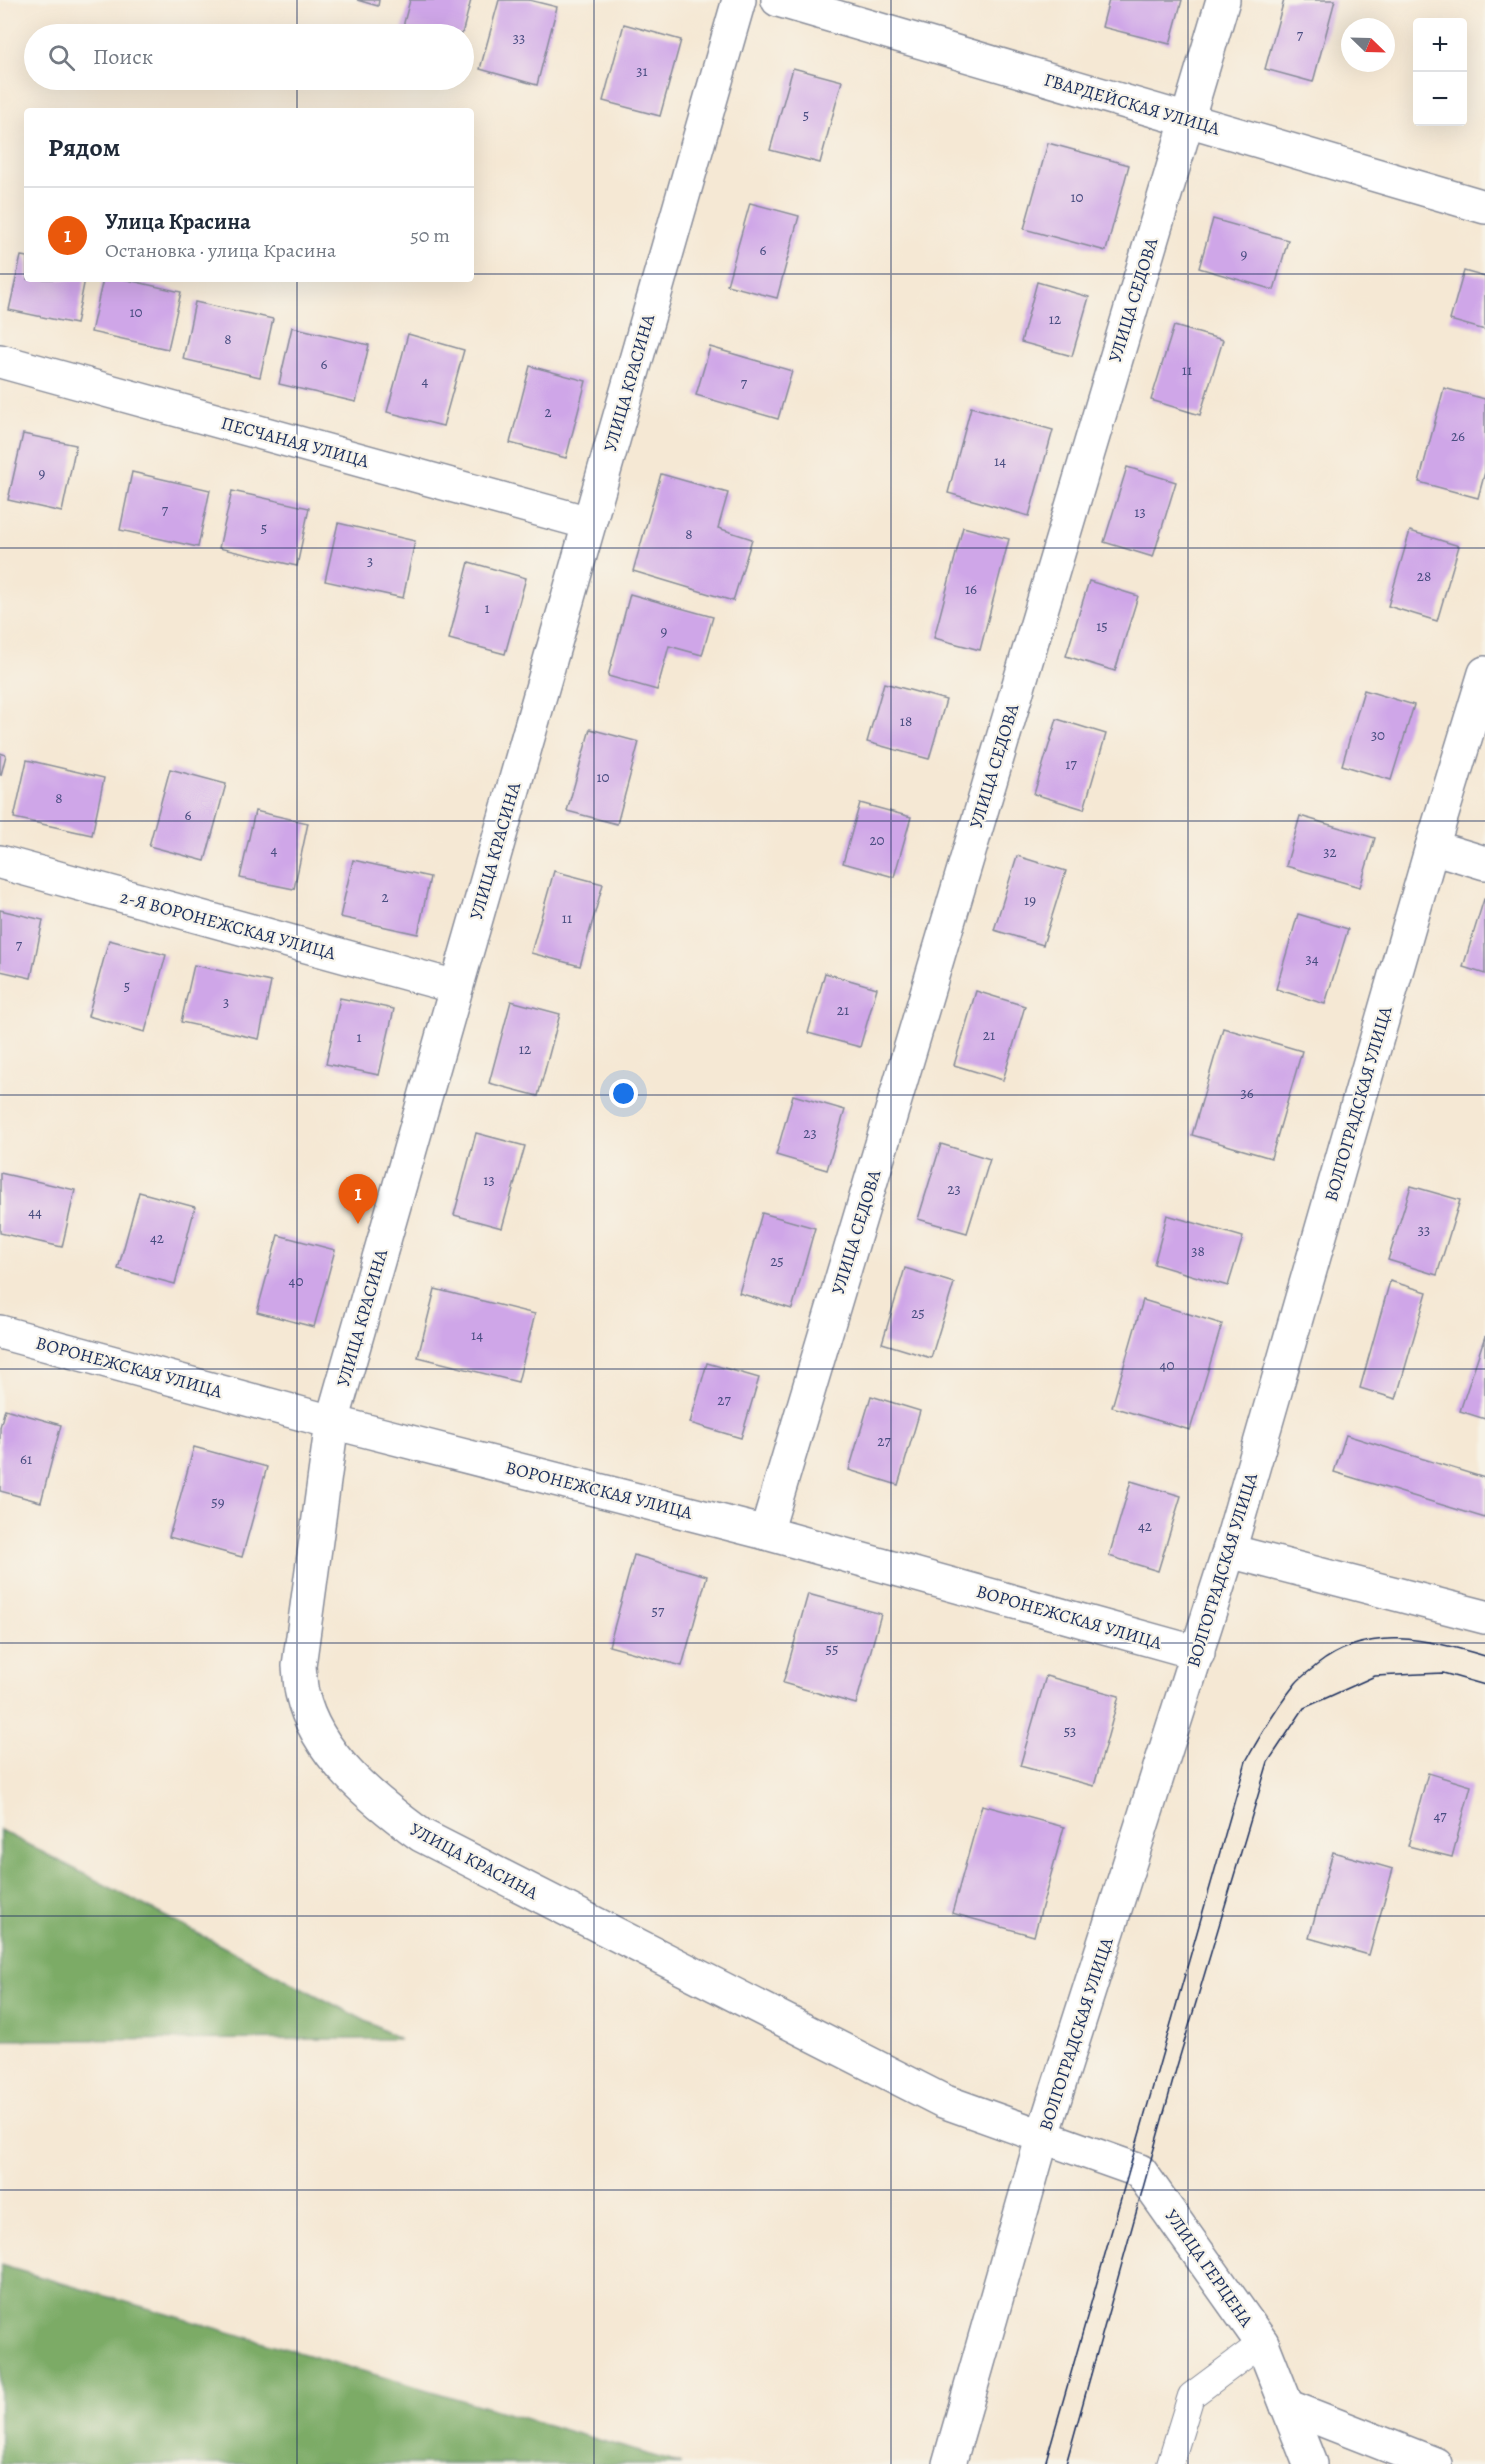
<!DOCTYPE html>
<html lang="ru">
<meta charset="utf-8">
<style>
:root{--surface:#fff;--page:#f2f2f3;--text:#1f2937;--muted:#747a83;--line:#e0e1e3;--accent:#ea580c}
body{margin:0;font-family:Alegreya,serif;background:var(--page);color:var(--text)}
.controls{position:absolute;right:18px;top:18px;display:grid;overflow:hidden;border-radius:6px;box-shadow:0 6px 24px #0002}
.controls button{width:54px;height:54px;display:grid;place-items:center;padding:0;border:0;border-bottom:2px solid var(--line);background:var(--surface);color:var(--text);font:30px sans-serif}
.compass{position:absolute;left:1341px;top:18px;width:54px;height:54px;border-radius:50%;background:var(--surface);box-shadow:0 6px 24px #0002;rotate:113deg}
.you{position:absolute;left:624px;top:1094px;width:21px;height:21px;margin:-15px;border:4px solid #fff;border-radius:50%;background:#1a73e8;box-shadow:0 0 0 9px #1a73e833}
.badge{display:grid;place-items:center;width:39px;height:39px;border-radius:50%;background:var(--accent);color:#fff;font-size:20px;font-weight:700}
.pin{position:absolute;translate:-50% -50px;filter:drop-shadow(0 2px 3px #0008)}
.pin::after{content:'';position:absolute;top:32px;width:21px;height:18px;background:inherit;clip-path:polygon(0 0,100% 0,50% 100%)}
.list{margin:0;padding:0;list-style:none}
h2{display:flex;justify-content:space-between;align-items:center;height:78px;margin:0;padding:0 24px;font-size:26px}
h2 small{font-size:20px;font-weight:400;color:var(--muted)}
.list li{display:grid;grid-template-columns:39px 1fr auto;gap:18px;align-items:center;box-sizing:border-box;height:96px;padding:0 24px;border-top:2px solid var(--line)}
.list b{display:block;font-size:22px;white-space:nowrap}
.list p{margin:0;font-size:20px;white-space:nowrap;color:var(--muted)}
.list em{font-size:20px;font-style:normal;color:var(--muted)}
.icon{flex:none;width:33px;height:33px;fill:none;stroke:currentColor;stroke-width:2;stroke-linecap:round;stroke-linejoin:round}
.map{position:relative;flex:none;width:1485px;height:2464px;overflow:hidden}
.search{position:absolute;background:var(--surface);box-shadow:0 6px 24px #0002;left:24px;top:24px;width:450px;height:66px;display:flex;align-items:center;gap:15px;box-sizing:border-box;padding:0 21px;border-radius:33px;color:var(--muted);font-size:22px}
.panel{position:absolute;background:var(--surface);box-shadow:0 6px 24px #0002;left:24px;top:108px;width:450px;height:174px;border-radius:6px}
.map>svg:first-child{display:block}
</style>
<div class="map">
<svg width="1485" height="2464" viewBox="0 0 1485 2464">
<rect width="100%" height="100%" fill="#f7f3e8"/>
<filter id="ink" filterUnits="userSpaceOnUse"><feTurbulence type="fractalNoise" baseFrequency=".0167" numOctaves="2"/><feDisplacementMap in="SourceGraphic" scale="12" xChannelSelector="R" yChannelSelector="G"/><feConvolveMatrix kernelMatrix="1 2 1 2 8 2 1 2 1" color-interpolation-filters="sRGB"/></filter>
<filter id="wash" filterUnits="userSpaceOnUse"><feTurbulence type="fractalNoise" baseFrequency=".008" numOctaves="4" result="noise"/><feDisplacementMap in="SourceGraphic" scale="24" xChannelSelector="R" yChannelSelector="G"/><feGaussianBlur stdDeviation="1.35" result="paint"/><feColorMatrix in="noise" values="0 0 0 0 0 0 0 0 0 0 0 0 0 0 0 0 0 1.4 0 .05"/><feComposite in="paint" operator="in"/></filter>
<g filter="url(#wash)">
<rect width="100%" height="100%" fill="#f5e8d4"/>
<g fill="#7bab66" stroke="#4b6d62" stroke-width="1.5">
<path d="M0,1830L400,2039L0,2040Z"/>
<path d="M0,2265L681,2464H0Z"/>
</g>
<g id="blocks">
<g fill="#cfa6e8">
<path d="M357,0H379L378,6Z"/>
<path d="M410,0H471L462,34H401Z"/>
<path d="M499,0H529L557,7L537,85L480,69Z"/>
<path d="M1109,0H1182L1170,44L1102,27Z"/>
<path d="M1284,0H1335L1313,82L1265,69Z"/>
<path d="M624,24L681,40L660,116L603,101Z"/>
<path d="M793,68L842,81L820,163L770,150Z"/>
<path d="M1048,143L1129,165L1106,251L1024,229Z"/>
<path d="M750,203L799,216L777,298L727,285Z"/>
<path d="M1213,219L1288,240L1274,290L1199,268Z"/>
<path d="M21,256L27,257V279H85L76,324L9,310Z"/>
<path d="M1464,271L1485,277V330L1450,320Z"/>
<path d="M103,279H123L181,292L168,349L91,332Z"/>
<path d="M1037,282L1089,297L1072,356L1021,342Z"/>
<path d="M195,302L273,319L260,377L183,359Z"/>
<path d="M1174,326L1223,340L1200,415L1151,400Z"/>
<path d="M292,327L369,345L356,402L279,384Z"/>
<path d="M408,334L464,350L443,426L387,412Z"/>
<path d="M710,347L792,371L778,419L696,395Z"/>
<path d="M530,366L586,381L566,458L510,443Z"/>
<path d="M1444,388L1485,399V472L1478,498L1419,482Z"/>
<path d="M971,407L1053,430L1029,516L948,493Z"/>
<path d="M23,434L76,445L62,512L8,500Z"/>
<path d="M1127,467L1176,482L1153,557L1104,542Z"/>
<path d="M132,472L210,490L198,547L120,530Z"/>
<path d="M661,474L728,493L718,528L752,539L733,601L633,571Z"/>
<path d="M232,491L309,508L297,566L219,548Z"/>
<path d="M338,523L415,541L403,598L325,581Z"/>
<path d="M963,527L1009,539L980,650L934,638Z"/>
<path d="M1410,531L1459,546L1437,621L1388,606Z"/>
<path d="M469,562L526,578L505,654L449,639Z"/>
<path d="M1089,581L1138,596L1115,671L1066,656Z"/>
<path d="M630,594L713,617L702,655L669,646L657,690L608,676Z"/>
<path d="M884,683L946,700L929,759L867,742Z"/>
<path d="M1364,690L1414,705L1391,780L1342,765Z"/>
<path d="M1057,719L1106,734L1084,809L1034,794Z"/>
<path d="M590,729L639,742L617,824L567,811Z"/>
<path d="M0,753L6,755L1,775H0Z"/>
<path d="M27,760L104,778L92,835L14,818Z"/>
<path d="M170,769L226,784L205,861L149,846Z"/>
<path d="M860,803L911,817L894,877L843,863Z"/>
<path d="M255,811L308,823L294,889L240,878Z"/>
<path d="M1300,816L1375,838L1360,887L1286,866Z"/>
<path d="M1017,856L1066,871L1043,945L994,930Z"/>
<path d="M353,860L430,877L418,934L340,917Z"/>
<path d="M554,871L603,884L580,966L531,953Z"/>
<path d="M1484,899H1485V974L1463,967Z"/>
<path d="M0,910L43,920L31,978L0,971Z"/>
<path d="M1298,914L1348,929L1325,1004L1276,989Z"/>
<path d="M109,940L166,955L145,1032L88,1016Z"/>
<path d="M194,965L271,982L259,1039L181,1022Z"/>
<path d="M825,973L877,988L860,1047L808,1033Z"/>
<path d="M976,991L1025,1006L1003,1080L954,1065Z"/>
<path d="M340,998L394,1009L379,1075L326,1064Z"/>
<path d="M511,1001L560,1014L538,1096L489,1083Z"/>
<path d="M1223,1028L1302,1051L1271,1158L1192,1135Z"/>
<path d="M793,1095L845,1110L827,1170L776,1155Z"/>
<path d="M476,1133L525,1146L502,1228L454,1215Z"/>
<path d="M941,1144L990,1159L967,1233L918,1219Z"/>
<path d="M0,1173L75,1190L62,1247L0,1233Z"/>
<path d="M1411,1186L1460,1200L1437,1275L1388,1260Z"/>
<path d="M139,1192L195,1207L175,1284L118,1269Z"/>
<path d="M762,1213L815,1228L792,1309L739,1293Z"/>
<path d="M1167,1215L1243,1237L1228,1286L1154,1264Z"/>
<path d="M278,1235L335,1250L314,1327L257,1312Z"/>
<path d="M905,1268L954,1283L931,1358L882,1343Z"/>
<path d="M1390,1281L1427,1292L1396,1399L1360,1388Z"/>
<path d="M435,1289L535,1314L518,1382L418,1357Z"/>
<path d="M1143,1300L1222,1324L1190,1430L1112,1407Z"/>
<path d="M1485,1336V1419L1460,1411Z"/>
<path d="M707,1363L759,1378L741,1438L690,1423Z"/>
<path d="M871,1396L920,1411L898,1485L849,1470Z"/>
<path d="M5,1409L61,1425L41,1502L0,1491V1427Z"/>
<path d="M1346,1435L1485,1478V1518L1334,1472Z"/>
<path d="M194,1447L267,1467L242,1557L169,1537Z"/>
<path d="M1131,1481L1181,1496L1158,1571L1109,1556Z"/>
<path d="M634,1555L707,1576L682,1666L609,1646Z"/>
<path d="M808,1594L881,1614L856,1704L783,1683Z"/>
<path d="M1046,1676L1119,1696L1094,1786L1020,1766Z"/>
<path d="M1428,1773L1471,1786L1452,1857L1408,1846Z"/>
<path d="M982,1805L1064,1827L1034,1936L952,1913Z"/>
<path d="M1333,1852L1393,1869L1369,1955L1309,1938Z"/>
</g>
</g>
</g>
<g filter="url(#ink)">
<use href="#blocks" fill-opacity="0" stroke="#888c99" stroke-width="1.5"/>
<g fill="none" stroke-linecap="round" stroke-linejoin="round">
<defs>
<path id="service" d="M1170,2464L1191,2396L1262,2343"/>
<g id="minor">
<path d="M739,0L332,1422L299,1666C300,1675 300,1684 302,1693C316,1755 373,1800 421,1835L943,2101L1140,2171L1262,2343L1310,2464"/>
<path d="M778,0L1485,207"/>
<path d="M0,361L589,523"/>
<path d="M1432,847L1485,863"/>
<path d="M0,862L456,987"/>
<path d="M0,1332L332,1422L766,1533L1198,1653"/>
<path d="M766,1533L1223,0"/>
<path d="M1229,1551L1485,1617"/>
<path d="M1287,2406L1435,2464"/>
<path d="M949,2464L1043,2135L1229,1551L1432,847L1485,673"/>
</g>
</defs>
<use href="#service" stroke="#888c99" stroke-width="28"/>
<use href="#minor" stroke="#888c99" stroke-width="36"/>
<use href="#service" stroke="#fff" stroke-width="26"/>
<use href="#minor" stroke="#fff" stroke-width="33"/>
<g stroke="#1b2f5e" stroke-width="1.5">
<path d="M1045,2464L1246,1761C1261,1734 1277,1707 1296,1683C1302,1676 1310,1671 1317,1665C1368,1624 1428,1639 1485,1656"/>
<path d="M1066,2464L1177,2066L1268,1762L1304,1708L1375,1676L1443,1673L1485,1685"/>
</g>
</g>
</g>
<path fill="none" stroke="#1b2f5e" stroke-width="1.5" stroke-opacity="0.55" d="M297,0V34M594,0V2464M891,0V2464M1188,0V2464M297,80V111M0,274H27M471,274H1485M297,279V2464M0,548H1485M0,821H1485M0,1095H1485M0,1369H1485M0,1643H1485M0,1916H1485M0,2190H1485"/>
<g text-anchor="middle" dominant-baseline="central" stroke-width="4.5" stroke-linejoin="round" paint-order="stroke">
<g font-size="15" fill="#484d80">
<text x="1300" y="35">7</text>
<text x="519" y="38">33</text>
<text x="642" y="71">31</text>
<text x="806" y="115">5</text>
<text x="1077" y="197">10</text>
<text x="763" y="250">6</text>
<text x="1244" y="254">9</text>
<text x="136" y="312">10</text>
<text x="1055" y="319">12</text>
<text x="228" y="339">8</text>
<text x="324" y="364">6</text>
<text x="1187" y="370">11</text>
<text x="425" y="381">4</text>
<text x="744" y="383">7</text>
<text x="548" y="412">2</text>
<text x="1458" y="436">26</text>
<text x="1000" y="461">14</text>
<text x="42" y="473">9</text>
<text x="165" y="510">7</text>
<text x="1140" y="512">13</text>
<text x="264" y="528">5</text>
<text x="689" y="534">8</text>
<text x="370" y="561">3</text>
<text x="1424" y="576">28</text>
<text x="971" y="589">16</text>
<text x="487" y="608">1</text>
<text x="1102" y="626">15</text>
<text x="664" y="631">9</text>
<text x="906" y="721">18</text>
<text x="1378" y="735">30</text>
<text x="1071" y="764">17</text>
<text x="603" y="777">10</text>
<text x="59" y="798">8</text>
<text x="188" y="815">6</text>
<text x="877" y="840">20</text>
<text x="274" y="850">4</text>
<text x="1330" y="852">32</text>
<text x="385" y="897">2</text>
<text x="1030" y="900">19</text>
<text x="567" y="918">11</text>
<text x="19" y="945">7</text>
<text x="1312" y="959">34</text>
<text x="127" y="986">5</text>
<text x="226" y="1002">3</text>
<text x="843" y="1010">21</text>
<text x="989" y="1035">21</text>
<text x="359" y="1037">1</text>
<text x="525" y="1049">12</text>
<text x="1247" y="1093">36</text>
<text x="810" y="1133">23</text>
<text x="489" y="1180">13</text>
<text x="954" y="1189">23</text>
<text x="35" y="1212">44</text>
<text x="1424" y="1230">33</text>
<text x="157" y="1238">42</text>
<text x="1198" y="1251">38</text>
<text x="777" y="1261">25</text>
<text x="296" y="1281">40</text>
<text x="918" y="1313">25</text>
<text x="477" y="1335">14</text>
<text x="1167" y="1365">40</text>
<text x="724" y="1400">27</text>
<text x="884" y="1441">27</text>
<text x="26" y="1459">61</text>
<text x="218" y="1502">59</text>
<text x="1145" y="1526">42</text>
<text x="658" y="1611">57</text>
<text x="832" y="1649">55</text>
<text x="1070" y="1731">53</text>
<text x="1440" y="1816">47</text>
</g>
<g font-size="18" fill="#1b2f5e" stroke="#f7f3e8">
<text transform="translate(1132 104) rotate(16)">ГВАРДЕЙСКАЯ УЛИЦА</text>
<text transform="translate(1133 300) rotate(-73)">УЛИЦА СЕДОВА</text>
<text transform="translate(629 383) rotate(-74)">УЛИЦА КРАСИНА</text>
<text transform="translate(295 442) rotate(15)">ПЕСЧАНАЯ УЛИЦА</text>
<text transform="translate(994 766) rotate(-73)">УЛИЦА СЕДОВА</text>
<text transform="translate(495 851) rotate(-74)">УЛИЦА КРАСИНА</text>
<text transform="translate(228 925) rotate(15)">2-Я ВОРОНЕЖСКАЯ УЛИЦА</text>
<text transform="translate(1358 1104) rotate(-74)">ВОЛГОГРАДСКАЯ УЛИЦА</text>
<text transform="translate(856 1232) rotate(-73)">УЛИЦА СЕДОВА</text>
<text transform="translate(362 1318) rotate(-74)">УЛИЦА КРАСИНА</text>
<text transform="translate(129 1367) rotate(15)">ВОРОНЕЖСКАЯ УЛИЦА</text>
<text transform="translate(599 1490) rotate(14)">ВОРОНЕЖСКАЯ УЛИЦА</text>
<text transform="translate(1222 1570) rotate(-73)">ВОЛГОГРАДСКАЯ УЛИЦА</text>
<text transform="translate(1069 1617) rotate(16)">ВОРОНЕЖСКАЯ УЛИЦА</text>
<text transform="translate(474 1861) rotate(28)">УЛИЦА КРАСИНА</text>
<text transform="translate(1076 2034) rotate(-72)">ВОЛГОГРАДСКАЯ УЛИЦА</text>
<text transform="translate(1209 2268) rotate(55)">УЛИЦА ГЕРЦЕНА</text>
</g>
</g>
</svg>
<div class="controls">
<button>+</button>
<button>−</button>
</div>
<svg class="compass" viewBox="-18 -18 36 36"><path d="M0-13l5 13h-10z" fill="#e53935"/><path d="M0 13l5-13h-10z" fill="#747a83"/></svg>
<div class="you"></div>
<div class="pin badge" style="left:358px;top:1224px">1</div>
<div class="search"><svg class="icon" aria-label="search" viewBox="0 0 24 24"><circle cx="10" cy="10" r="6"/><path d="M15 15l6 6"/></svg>Поиск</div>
<section class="panel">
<h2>Рядом<small></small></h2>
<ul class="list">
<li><span class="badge">1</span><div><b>Улица Красина</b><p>Остановка · улица Красина</p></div><em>50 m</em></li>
</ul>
</section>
</div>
